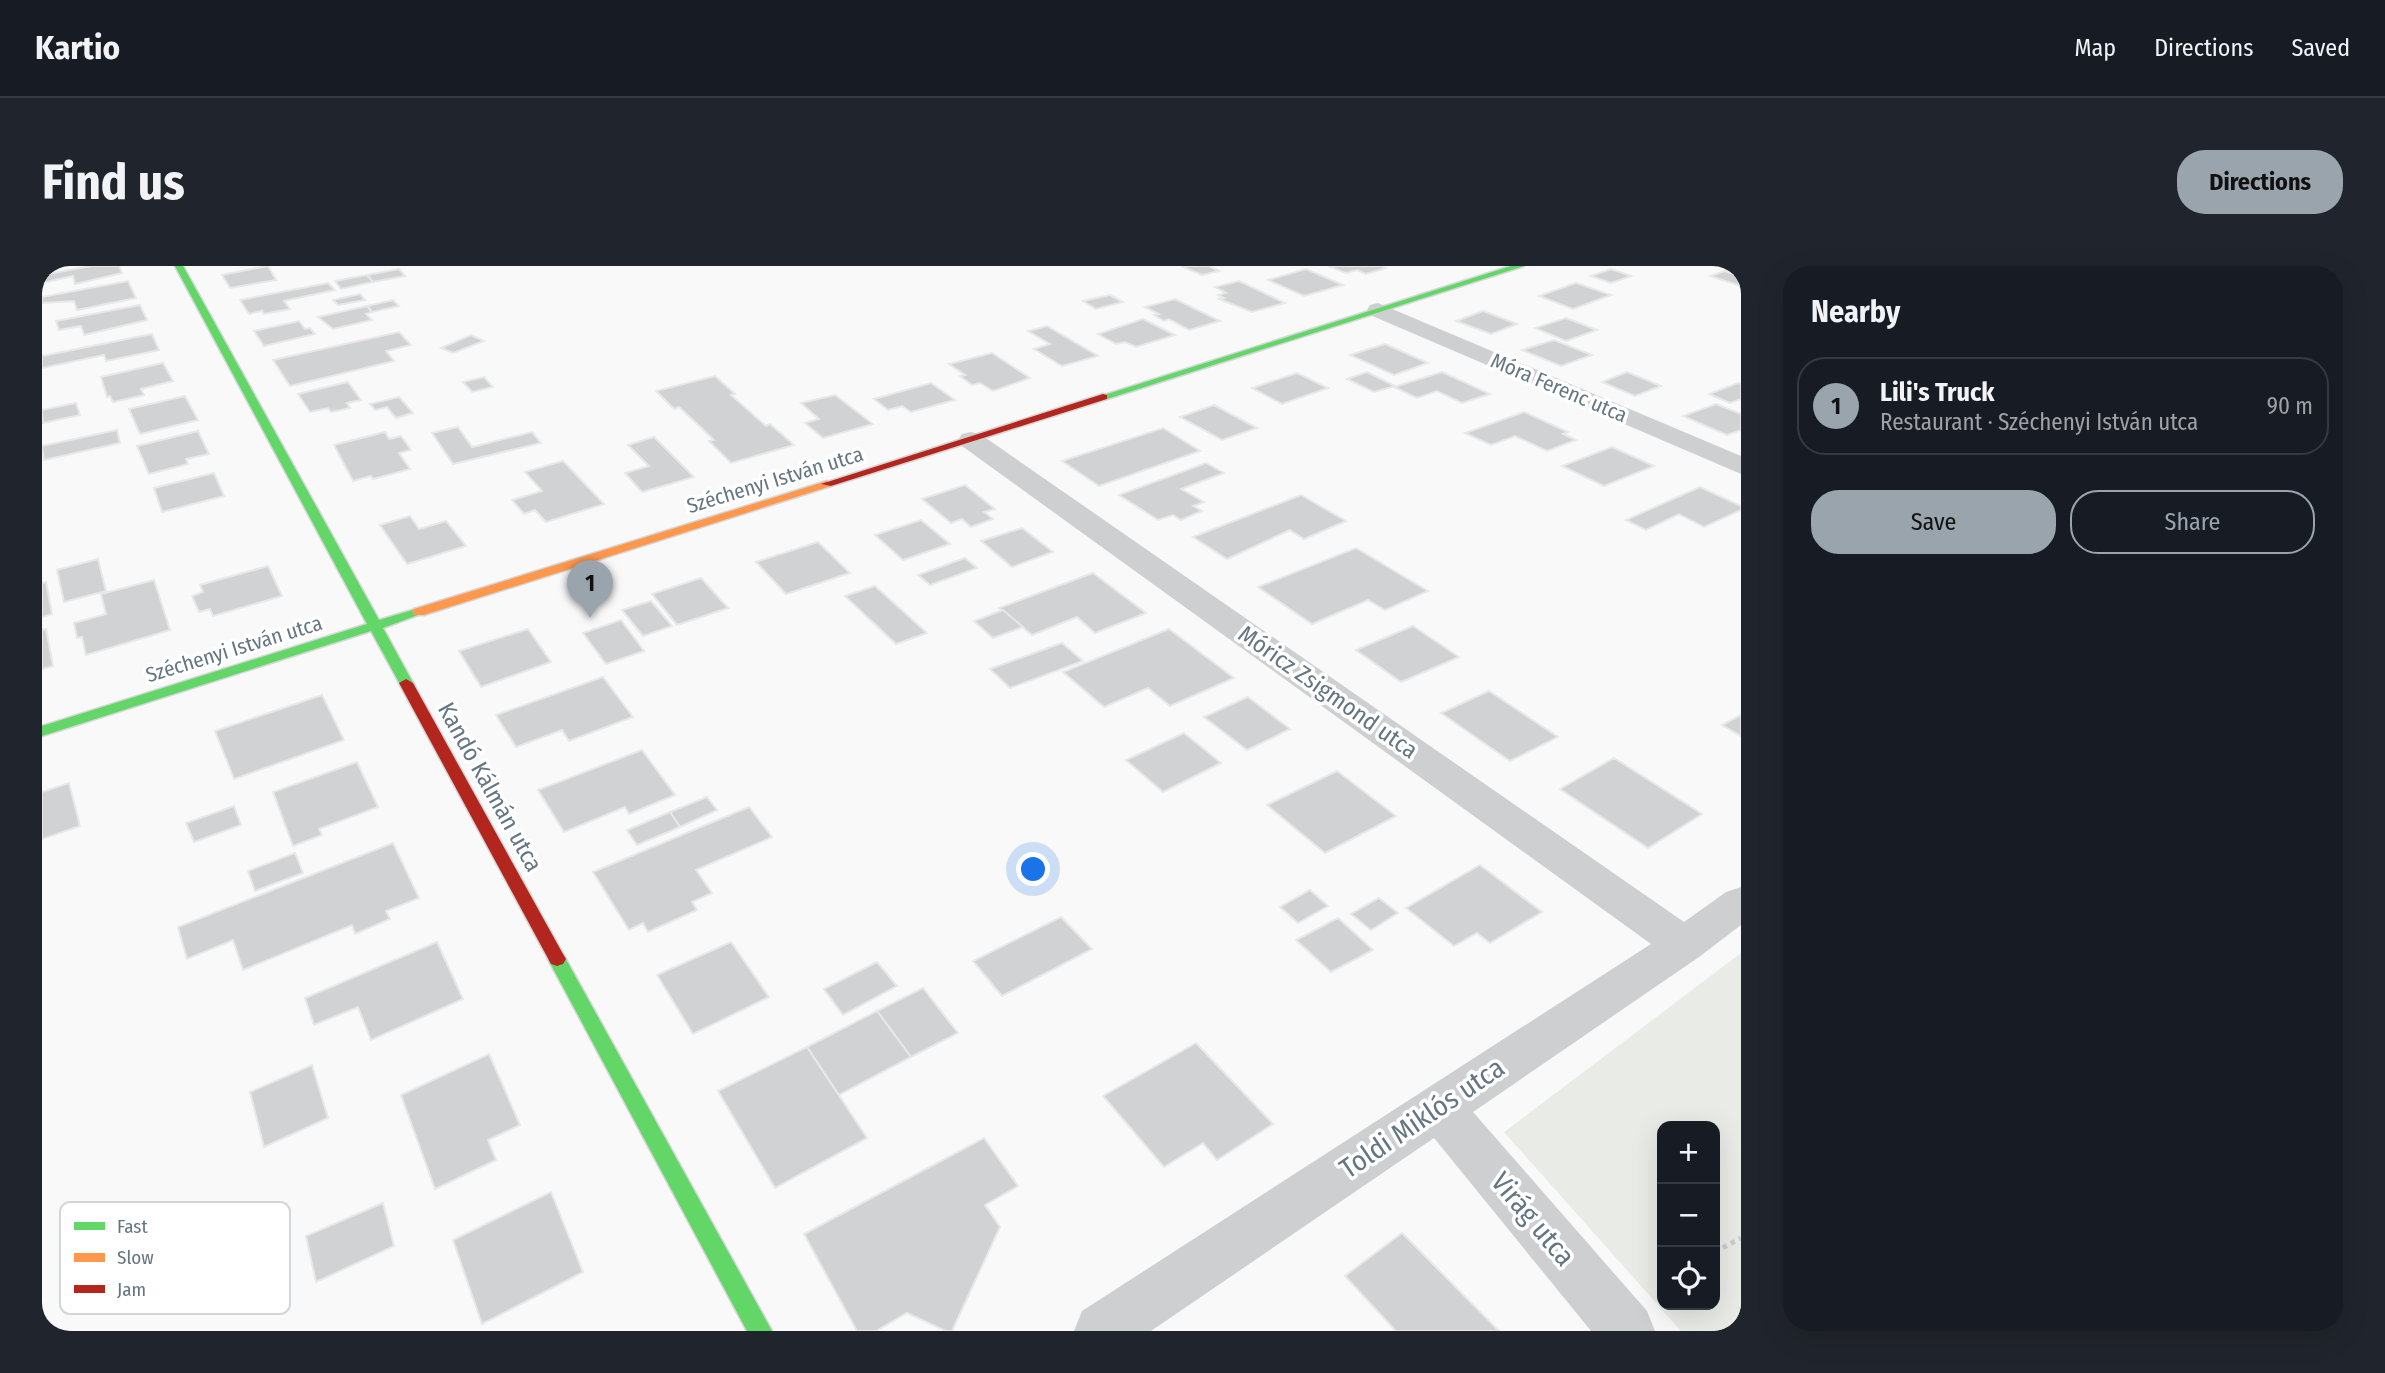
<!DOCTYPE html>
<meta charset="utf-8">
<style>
:root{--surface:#171b24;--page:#20242c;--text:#f1f3f6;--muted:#9ea1a6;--line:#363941;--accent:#99a4ac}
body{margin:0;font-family:"Fira Sans Condensed",sans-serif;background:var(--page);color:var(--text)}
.controls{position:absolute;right:21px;bottom:21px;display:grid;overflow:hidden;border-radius:14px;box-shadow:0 7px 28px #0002}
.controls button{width:63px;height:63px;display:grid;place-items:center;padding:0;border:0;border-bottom:2px solid var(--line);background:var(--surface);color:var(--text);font:35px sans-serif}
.you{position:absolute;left:992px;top:604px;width:24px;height:24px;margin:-18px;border:5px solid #fff;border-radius:50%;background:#1a73e8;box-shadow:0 0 0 10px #1a73e833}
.badge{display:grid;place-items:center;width:46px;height:46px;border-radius:50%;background:var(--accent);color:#111;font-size:23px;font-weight:700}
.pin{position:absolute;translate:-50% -58px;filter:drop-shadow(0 2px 4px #0008)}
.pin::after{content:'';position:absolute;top:37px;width:24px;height:21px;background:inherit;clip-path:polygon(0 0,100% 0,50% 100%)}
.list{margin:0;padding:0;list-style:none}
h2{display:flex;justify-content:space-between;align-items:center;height:91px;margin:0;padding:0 28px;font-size:30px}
h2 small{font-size:23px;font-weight:400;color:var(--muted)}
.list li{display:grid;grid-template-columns:46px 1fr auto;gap:21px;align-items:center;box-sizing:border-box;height:98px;margin:0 14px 14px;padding:0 14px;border:2px solid var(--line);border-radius:28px}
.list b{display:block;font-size:26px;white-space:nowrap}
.list p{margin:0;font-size:23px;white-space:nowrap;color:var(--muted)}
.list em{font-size:23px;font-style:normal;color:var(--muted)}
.actions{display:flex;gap:14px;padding:21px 28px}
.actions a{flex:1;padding:16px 0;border:2px solid var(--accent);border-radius:28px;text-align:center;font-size:24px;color:var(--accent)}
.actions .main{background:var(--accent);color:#111}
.icon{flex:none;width:38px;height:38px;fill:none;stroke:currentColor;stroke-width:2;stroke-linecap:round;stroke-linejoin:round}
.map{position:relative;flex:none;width:1699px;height:1065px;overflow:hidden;border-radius:28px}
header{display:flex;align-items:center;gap:42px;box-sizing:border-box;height:98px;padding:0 35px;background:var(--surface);border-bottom:2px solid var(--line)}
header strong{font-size:33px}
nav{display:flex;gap:38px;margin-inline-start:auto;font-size:24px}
.intro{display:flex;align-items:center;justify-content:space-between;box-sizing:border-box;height:168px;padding:0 42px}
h1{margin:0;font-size:49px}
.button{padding:18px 32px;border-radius:28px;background:var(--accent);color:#111;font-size:24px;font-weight:700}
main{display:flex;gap:42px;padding:0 42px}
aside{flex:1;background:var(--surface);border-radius:28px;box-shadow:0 7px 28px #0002}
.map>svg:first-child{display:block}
</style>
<header>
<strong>Kartio</strong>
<nav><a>Map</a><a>Directions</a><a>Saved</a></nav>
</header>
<div class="intro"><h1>Find us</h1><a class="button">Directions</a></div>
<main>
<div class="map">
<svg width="1699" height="1065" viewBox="0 0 1699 1065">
<rect width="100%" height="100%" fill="#f9f9f9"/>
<path fill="#e8ebe6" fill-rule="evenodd" d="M1699,687V1065H1639L1462,866ZM1620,860H1673V1039H1620Z"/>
<g fill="#d0d2d3" stroke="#e8e8e8" stroke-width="2">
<path d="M50,0H77L80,7L33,18L31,10L0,17V9Z"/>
<path d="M226,0L234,14L188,22L180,9Z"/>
<path d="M1139,0H1167L1177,5L1160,9Z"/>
<path d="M1286,0H1339L1344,2L1324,8L1315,4L1304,7Z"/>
<path d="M357,3L363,10L331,16L325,9Z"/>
<path d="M1264,3L1301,19L1262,30L1226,14Z"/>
<path d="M1569,3L1589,10L1569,17L1549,10Z"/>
<path d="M1683,5L1691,8L1699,5V20L1668,10Z"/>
<path d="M325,9L331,16L299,23L293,15Z"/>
<path d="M86,15L94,32L35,44L32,35L0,37V31Z"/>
<path d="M1197,15L1243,37L1210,46L1177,33L1182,32L1176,29L1184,27L1173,21Z"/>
<path d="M286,17L293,24L242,35L248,43L222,48L220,45L207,48L198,34Z"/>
<path d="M1534,17L1569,29L1531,43L1497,30Z"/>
<path d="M318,28L323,34L296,39L291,34Z"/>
<path d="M1068,29L1081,36L1054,43L1041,35Z"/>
<path d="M1133,33L1178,55L1147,64L1127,53L1122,55L1112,49L1117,48L1103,41Z"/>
<path d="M351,34L357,40L330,46L325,40Z"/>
<path d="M98,39L105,54L42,69L39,60L17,64L14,55Z"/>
<path d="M325,40L330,46L324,48L330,54L291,63L276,51Z"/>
<path d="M1441,45L1475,58L1449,68L1414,55Z"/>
<path d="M1524,52L1555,64L1524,75L1493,62Z"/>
<path d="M1101,53L1133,69L1094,81L1083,76L1074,78L1056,68Z"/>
<path d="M257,55L263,63L268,62L273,68L222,80L212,65Z"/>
<path d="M1005,60L1056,90L1020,100L992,83L1008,78L986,65Z"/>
<path d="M357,66L369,79L344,85L352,95L248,120L231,94Z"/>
<path d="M110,68L117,84L64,95L62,89L0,102V90Z"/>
<path d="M429,69L442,75L411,87L399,82Z"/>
<path d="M1512,74L1550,89L1519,100L1480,84Z"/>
<path d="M1343,78L1386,97L1352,109L1308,89Z"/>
<path d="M950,87L988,112L951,125L938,117L930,119L918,110L923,109L907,98Z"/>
<path d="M121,97L131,115L99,123L102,129L71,136L68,130L65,131L59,111Z"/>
<path d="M1325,106L1353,120L1332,126L1305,113Z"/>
<path d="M1400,106L1448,128L1420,137L1395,125L1375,132L1352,121Z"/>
<path d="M1585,106L1619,120L1593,130L1560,116Z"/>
<path d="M1255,107L1286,122L1240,138L1210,122Z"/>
<path d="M673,110L693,128L689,129L724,160L728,158L752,179L689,197L667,175L672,174L637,141L632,143L614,125Z"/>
<path d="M442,111L451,121L430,126L421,116Z"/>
<path d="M306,116L319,134L305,137L308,142L289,146L286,142L268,146L256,128Z"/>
<path d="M889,117L913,134L869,146L860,140L846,144L832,133Z"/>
<path d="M1696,117L1699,118V133L1688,137L1667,128Z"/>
<path d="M793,129L831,158L781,172L763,157L777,153L759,137Z"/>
<path d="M143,130L156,154L98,168L87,143Z"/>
<path d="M357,131L371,147L354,152L345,141L333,144L328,138Z"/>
<path d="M34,137L38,149L1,157L0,144Z"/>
<path d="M1674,138L1699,148V164L1685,169L1641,150Z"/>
<path d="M1172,139L1215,162L1180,174L1138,151Z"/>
<path d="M1482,146L1526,166L1521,168L1534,174L1505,185L1473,170L1449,179L1423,167Z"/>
<path d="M416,161L430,181L490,166L499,177L411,198L390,167Z"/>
<path d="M1121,162L1158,185L1057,220L1020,195Z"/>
<path d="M75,164L78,177L2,194L0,180Z"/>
<path d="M156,165L167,188L144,193L146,198L107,208L95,180Z"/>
<path d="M343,166L347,173L359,170L369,184L357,187L368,203L331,213L329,210L311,215L292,179Z"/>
<path d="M612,171L652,211L600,226L583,207L607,200L586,179Z"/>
<path d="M1570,181L1612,200L1562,220L1520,200Z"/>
<path d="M521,195L562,238L504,256L493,244L482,248L470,234L500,225L483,206Z"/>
<path d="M1164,197L1182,207L1139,223L1162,236L1151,240L1160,245L1139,254L1131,249L1116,254L1077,229Z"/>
<path d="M172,207L182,230L120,246L112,222Z"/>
<path d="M923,219L953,243L942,246L951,253L929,261L920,253L909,257L880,233Z"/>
<path d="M1658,221L1699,240V244L1662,261L1637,248L1604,264L1584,254Z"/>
<path d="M1259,229L1304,255L1262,273L1248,264L1185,293L1151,271Z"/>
<path d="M368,250L377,263L404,255L424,280L365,298L338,259Z"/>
<path d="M879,254L908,278L861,294L833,269Z"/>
<path d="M980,262L1011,286L970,301L939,275Z"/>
<path d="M776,276L808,307L744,328L714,296Z"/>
<path d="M1314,282L1386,325L1343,344L1326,334L1270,358L1216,321Z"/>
<path d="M923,292L935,302L888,319L876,309Z"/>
<path d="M56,293L64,325L22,336L15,304Z"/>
<path d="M226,300L240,330L171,350L168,343L157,346L150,330L161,326L158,319Z"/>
<path d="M1051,307L1104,347L1053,367L1035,351L990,369L957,342Z"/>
<path d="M659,312L686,342L635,359L610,328Z"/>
<path d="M112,314L128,364L44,389L40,371L35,372L32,357L64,348L59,328Z"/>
<path d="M4,316L10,348L0,351V317Z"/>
<path d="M833,320L885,367L854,378L803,330Z"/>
<path d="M609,335L630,360L601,370L580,344Z"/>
<path d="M961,344L981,361L951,372L932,355Z"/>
<path d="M579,354L602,385L564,398L541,367Z"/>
<path d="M1371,360L1417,391L1359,416L1314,384Z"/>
<path d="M4,363L11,400L0,403V364Z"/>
<path d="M486,363L509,396L439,421L417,385Z"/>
<path d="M1127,363L1192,412L1128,440L1106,422L1062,441L1021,406Z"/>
<path d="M1020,377L1041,395L968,422L948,403Z"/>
<path d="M561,411L591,451L527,475L520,464L474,481L454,449Z"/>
<path d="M1447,425L1516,471L1468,495L1399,447Z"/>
<path d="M280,429L302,474L192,513L173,465Z"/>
<path d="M1206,431L1248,463L1205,484L1162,451Z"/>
<path d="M1699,449V470L1680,459Z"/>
<path d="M1142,467L1179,497L1121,526L1084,494Z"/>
<path d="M600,484L633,529L587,548L583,541L522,566L496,524Z"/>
<path d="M1572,492L1660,548L1606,582L1518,523Z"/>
<path d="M315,496L336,541L277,563L280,569L251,580L231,526Z"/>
<path d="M1295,505L1354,550L1283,587L1225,539Z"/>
<path d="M27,517L38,560L0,573V526Z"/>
<path d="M665,531L675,544L638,561L628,546Z"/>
<path d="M192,540L199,559L152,576L144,557Z"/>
<path d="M707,541L730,571L654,604L670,627L650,636L655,644L606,666L601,657L587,664L551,606Z"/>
<path d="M628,546L638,561L595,579L585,564Z"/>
<path d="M351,577L377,632L344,645L348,653L313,668L310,659L201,704L191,674L145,693L136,661Z"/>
<path d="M253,587L261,607L213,625L206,605Z"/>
<path d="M1438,599L1500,646L1448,677L1435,667L1412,680L1364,642Z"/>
<path d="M1268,624L1286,640L1256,657L1238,641Z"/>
<path d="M1337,632L1356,647L1329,664L1309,648Z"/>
<path d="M1019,651L1050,683L960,730L931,695Z"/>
<path d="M1296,652L1331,684L1289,706L1254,674Z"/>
<path d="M395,676L421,733L329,774L316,741L272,759L263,732Z"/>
<path d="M689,676L727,731L651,768L615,709Z"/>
<path d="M835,696L855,720L801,749L782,723Z"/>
<path d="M881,722L916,767L869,791L835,745Z"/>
<path d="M835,745L869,791L797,829L765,781Z"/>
<path d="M1154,777L1231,858L1175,894L1161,877L1122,901L1061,830Z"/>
<path d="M765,781L825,872L733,922L676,825Z"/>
<path d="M447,788L478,859L446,874L454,894L393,923L359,829Z"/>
<path d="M270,799L286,852L222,881L208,826Z"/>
<path d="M942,872L976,920L943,939L958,961L910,1065H904L865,1047L834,1065H815L762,968Z"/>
<path d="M509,926L541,1006L440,1058L411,974Z"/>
<path d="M341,937L352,980L274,1016L264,970Z"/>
<path d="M1360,967L1457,1065H1354L1303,1010Z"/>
</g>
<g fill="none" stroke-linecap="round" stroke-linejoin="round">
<defs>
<g id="fast">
<path d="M133,0H141L337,354L377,342L384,346L341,362L371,417L369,420H359L329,365L0,470V460L325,358Z"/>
<path d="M1469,0H1482L1065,133L1056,131Z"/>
<path d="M515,686L521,688L730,1065H705L506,693L509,688Z"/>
</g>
<path id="slow" d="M785,215L791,218L789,220L382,349H372L370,346L372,343Z"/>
<g id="jam">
<path d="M1061,128L1065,129V133L789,220L779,218Z"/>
<path d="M364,413L371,417L521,688L524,693L521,698L515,700L509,698L357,417Z"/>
</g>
</defs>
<use href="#fast" stroke="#d5d6d7" stroke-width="3"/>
<use href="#slow" stroke="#d5d6d7" stroke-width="3"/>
<use href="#jam" stroke="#d5d6d7" stroke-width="3"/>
<path stroke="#cbcccd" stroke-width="5" stroke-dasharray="4.5 4.5" stroke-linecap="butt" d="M1673,986L1699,972"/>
<g fill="#cecfd0" fill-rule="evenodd">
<path d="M1336,37L1699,190V208L1328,49L1325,44L1328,39Z"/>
<path d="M929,166L938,168L1642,656L1684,626L1699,621V659L1657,691L1431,846L1605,1045L1613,1065H1549L1392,872L1109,1065H1032L1040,1045L1609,678L920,180L916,174L920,168Z"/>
</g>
<use href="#fast" fill="#63d668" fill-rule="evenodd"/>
<use href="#slow" fill="#ff974d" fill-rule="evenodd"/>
<use href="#jam" fill="#b3261e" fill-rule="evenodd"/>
</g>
<g text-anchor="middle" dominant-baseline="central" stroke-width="7" stroke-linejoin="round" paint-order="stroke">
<g font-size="21" fill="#657683" stroke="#fff">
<text transform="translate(1517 122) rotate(23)">Móra Ferenc utca</text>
<text transform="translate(733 214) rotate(-17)">Széchenyi István utca</text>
<text transform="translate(192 383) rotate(-17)">Széchenyi István utca</text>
</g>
<g font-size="24" fill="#657683" stroke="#fff">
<text transform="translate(1286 426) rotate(35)">Móricz Zsigmond utca</text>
<text transform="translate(448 521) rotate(61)">Kandó Kálmán utca</text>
</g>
<g font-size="28" fill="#657683" stroke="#fff">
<text transform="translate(1380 852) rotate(-34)">Toldi Miklós utca</text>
<text transform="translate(1491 953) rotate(50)">Virág utca</text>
</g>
</g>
<rect x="18" y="936" width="230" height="112" rx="10" fill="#fff" stroke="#d1d6da" stroke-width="2"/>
<rect x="32" y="956" width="31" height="8" fill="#63d668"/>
<rect x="32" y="987" width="31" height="9" fill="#ff974d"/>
<rect x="32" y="1019" width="31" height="8" fill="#b3261e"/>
<g font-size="19" fill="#657683">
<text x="75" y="967">Fast</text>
<text x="75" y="998">Slow</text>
<text x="75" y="1030">Jam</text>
</g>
</svg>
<div class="controls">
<button>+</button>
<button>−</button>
<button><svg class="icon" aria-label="locate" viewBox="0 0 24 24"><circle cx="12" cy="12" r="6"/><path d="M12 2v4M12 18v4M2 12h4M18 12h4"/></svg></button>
</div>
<div class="you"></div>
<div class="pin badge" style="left:548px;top:352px">1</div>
</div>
<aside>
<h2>Nearby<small></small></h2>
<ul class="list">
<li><span class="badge">1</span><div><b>Lili's Truck</b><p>Restaurant · Széchenyi István utca</p></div><em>90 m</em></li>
</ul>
<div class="actions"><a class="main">Save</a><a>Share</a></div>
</aside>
</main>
